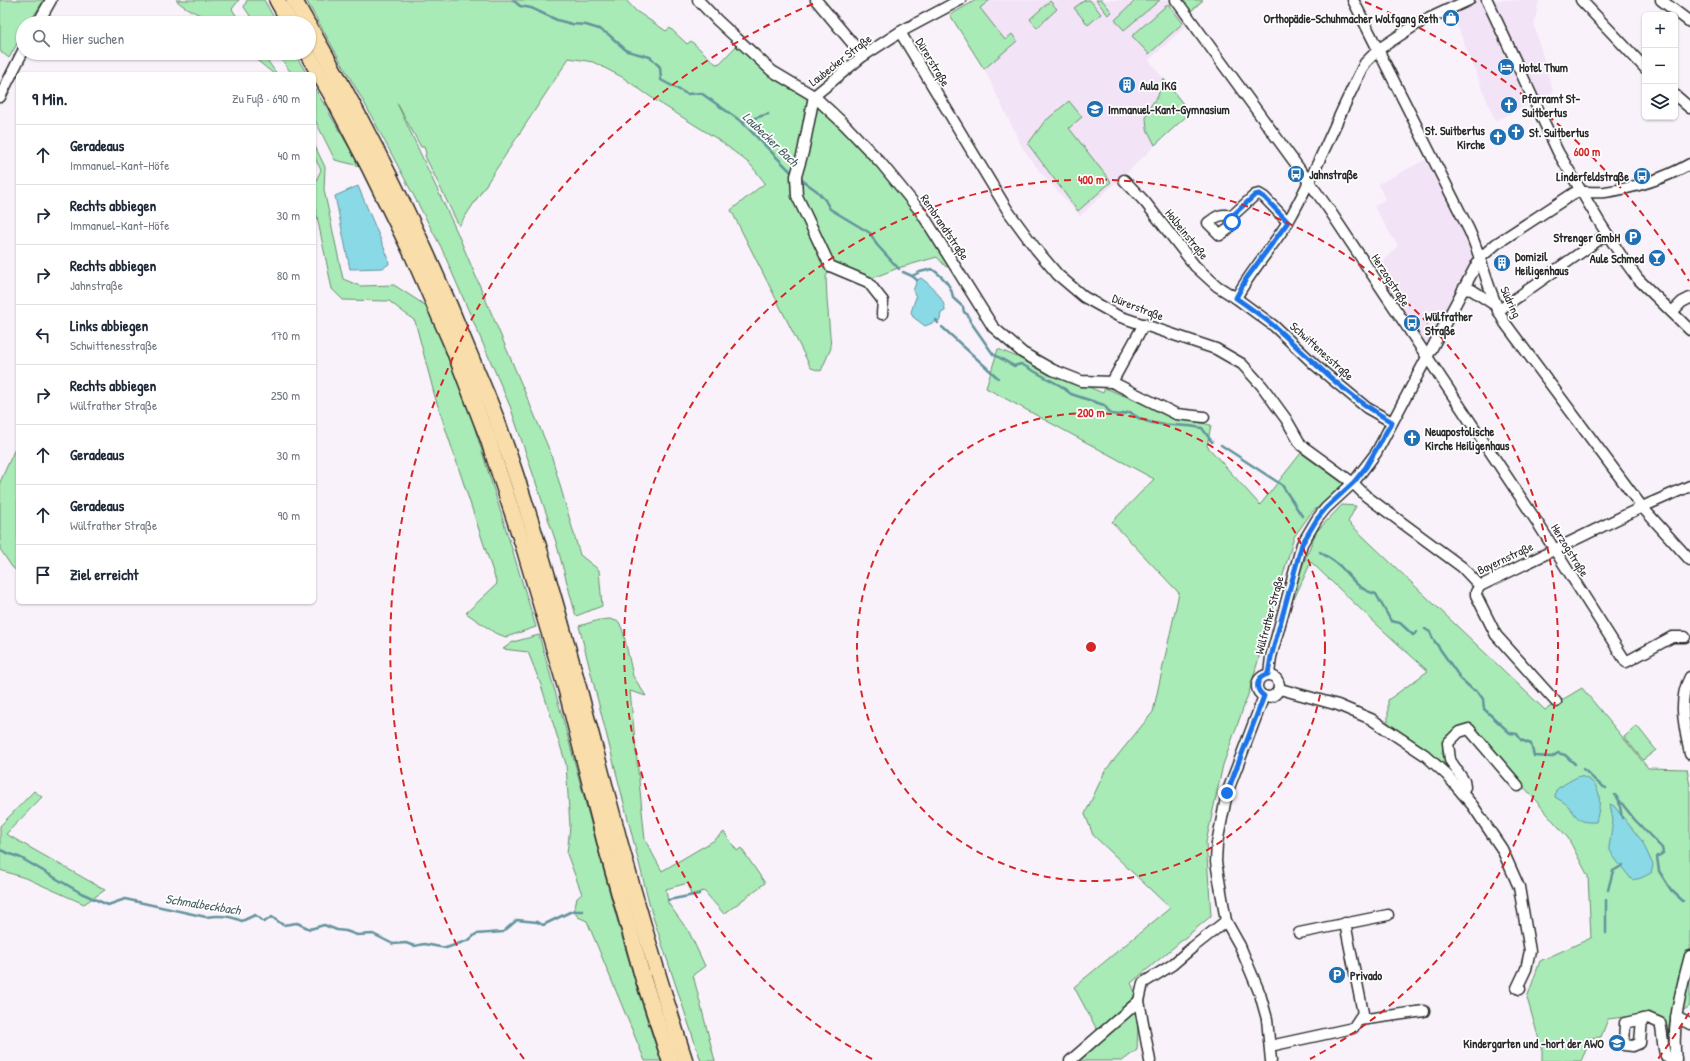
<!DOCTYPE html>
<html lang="de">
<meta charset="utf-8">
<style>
:root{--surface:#fff;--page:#f6f6f7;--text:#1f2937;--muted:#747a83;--line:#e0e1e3}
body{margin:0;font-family:"Patrick Hand",sans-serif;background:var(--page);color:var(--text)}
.controls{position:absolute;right:12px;top:12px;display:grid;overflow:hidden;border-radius:6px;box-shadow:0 1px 3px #0004}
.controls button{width:36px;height:36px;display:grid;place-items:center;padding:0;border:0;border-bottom:1px solid var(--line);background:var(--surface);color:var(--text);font:20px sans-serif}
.stop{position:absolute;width:12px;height:12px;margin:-9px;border:3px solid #1a73e8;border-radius:50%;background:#fff}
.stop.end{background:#1a73e8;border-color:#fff;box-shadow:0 1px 4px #0008}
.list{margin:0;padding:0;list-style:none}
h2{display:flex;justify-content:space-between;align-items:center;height:52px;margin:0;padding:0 16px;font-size:17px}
h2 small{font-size:13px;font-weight:400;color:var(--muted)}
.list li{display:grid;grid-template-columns:26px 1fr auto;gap:12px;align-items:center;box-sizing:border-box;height:60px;padding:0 16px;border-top:1px solid var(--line)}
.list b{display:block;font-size:15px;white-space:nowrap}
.list p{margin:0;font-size:13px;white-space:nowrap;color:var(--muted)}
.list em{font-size:13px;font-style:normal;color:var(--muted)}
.icon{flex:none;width:22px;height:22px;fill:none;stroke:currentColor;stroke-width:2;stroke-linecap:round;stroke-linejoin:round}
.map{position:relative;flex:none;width:1690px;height:1061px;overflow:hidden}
.search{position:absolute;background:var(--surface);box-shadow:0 1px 3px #0004;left:16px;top:16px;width:300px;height:44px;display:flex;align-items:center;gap:10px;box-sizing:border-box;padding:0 14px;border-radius:22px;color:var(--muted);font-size:15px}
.panel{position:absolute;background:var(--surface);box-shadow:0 1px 3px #0004;left:16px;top:72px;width:300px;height:532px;border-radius:6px}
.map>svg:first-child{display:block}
</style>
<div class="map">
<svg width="1690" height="1061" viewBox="0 0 1690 1061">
<rect width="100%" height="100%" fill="#f9f2fb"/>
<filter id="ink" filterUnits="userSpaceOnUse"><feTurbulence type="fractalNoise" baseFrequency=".025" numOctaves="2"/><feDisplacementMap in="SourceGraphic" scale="8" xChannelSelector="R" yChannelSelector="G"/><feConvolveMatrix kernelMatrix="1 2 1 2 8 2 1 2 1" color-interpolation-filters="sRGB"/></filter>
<g filter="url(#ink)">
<g fill="#f2e3f6">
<path d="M976,0H1176L1188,24L1149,60L1190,113L1080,216L1040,172L1022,147L984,69L950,15Z"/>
<path d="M1447,0H1539L1534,25L1553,92L1495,121Z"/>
<path d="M1425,160L1453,211L1476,264L1427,357L1371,272L1398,246L1374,207L1385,199L1378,184Z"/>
</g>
<g fill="#a8ebb6" stroke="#6a8b70">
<path d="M0,0H44L29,23H23V33L9,58L0,51Z"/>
<path d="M176,0H239L232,9L241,23H213C201,13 188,12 176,0Z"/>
<path d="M247,0H264L277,23H255L244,7Z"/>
<path d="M306,0H626L636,11L666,31L670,28L687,44L691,41L716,64L720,63L740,42L814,96L881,163L954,264L946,267L937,257L898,268L870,279L830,267L826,277L827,299L831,348L821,371L811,368L731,210L765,183L750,164L719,140L658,102L622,77L593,62L569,58L459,226L425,156L426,153L424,147H421L397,103L457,232L551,454L580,555L599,570L602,606L576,616L556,542L510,406L441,247L366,106Z"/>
<path d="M976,0H990L980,8L1005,40L1012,34L1017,41L984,69L950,15Z"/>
<path d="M1085,0H1090L1101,14L1088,25L1074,8Z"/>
<path d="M1096,0H1102L1112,12L1108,15Z"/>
<path d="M1136,0H1160L1124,30L1115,20Z"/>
<path d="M1176,0H1203L1187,15Z"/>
<path d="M1050,1L1057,9L1037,28L1030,19Z"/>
<path d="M1168,4L1183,23L1149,54L1132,36Z"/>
<path d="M248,53H262L277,74H274Z"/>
<path d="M277,53H294L307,74H292Z"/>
<path d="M1163,78L1190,113L1155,145L1147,129L1146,118L1148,109L1158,96Z"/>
<path d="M314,87L360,166L335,160L314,118Z"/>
<path d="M1069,101L1082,117L1069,128L1111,182L1078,211L1028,144L1044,122Z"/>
<path d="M314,144L325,167L324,190L343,279L360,286L394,285L428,307L472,419L536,627L506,637L495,633L466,613L497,584L435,397L415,321L389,301L343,300L332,289L314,202V185L321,170L314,156Z"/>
<path d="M998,349L1103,393L1105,388L1164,412L1167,416L1211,425L1207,446L1260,505L1301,453L1345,485L1311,513L1294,537L1249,692L1223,765L1206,842L1211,916L1131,983L1139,1001L1137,1050L1122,1061H1076L1102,1039L1074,987L1170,908L1093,835L1085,814L1105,771L1153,712L1179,593L1112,522L1154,479L986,388Z"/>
<path d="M18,442V572L12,567L0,549V482Z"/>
<path d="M1342,505L1356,506L1348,522L1545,710L1582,688L1648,768L1687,769L1690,786V1006L1670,1019L1666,1051L1662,1022L1647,1014L1608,1019L1601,1037L1588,1038L1586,1050L1581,1061H1542V1050L1527,998L1540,961L1591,938L1588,876L1568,838L1474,729L1459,726L1444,738L1442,753L1451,771L1388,723V700L1428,671C1388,636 1350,599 1311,562L1294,599V587L1316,532Z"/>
<path d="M610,619L619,622L623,631L633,676L646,696L630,691L645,840L662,871L713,841L724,832L737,851L741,848L765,883L724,914L704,891L691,895L688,883L666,889L668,903L689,932L705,966L693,975L715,1061H701L652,914L579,626L599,620Z"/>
<path d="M539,635C552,682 566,728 578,775C604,871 628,967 661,1061H645L587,921L578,917L574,912L577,898L582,894L567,854L570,826L566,764L541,685L528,652L503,649L513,642Z"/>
<path d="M1637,726L1656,750L1643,760L1624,737Z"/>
<path d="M34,791L42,797L6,834L105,890L84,904L28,879L0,870V826Z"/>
</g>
<g fill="#8ad9e7" stroke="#64939c">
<path d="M358,186L388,257L389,264L383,268L350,269L335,196Z"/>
<path d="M921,278C931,285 945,299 945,311L941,313L940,320L925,326L913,317L911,312L916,297L913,291L917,280Z"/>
<path d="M1580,776C1604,782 1601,803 1596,822C1577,823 1579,818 1568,806C1565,802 1559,800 1555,797L1556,790C1559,787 1576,777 1580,776Z"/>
<path d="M1610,804L1614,806L1642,841L1653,865L1651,873L1641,878L1632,880L1613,856L1609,848L1613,820Z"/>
</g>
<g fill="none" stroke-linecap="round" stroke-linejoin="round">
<g stroke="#64939c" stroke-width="2.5">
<path d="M513,0L520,6L531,8L557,20L572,24L586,25L599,29L608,34L627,51L650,57L660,67L661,80L687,94L701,93L742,122L793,174"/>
<path d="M742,122L768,114"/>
<path d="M799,178L817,191L825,200L830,209L870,233L877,245L899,269"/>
<path d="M903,272L912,276L920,272L932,269C942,276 952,285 953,298L963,307L964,312L968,315L970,321L993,354L1014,366L1021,364L1061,386L1071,394L1104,405L1111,414L1120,415L1130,412C1150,430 1178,422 1202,428L1212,442"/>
<path d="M912,276L917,280"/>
<path d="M936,320L938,323"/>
<path d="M942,327L998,378"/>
<path d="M1221,445L1282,485L1302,516"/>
<path d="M1320,552C1326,556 1336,562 1340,566C1352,579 1359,590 1376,594L1391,621L1400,623L1413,635L1417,632"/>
<path d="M1425,629L1430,632L1433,639L1461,679L1472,689L1478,692L1483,699L1484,709L1510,733L1517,734L1521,740L1531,744L1534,756L1552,757L1558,753L1565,755L1575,764"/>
<path d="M1583,769C1591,775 1598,785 1606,788"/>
<path d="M1615,795L1635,820L1662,848L1663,853L1657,857L1659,871L1671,890L1683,901"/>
<path d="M1619,801L1622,818"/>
<path d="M0,850L21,858L81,893L108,905L125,899L206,917C218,915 231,916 242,921L255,915L264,922L272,917L283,925L297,923L310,929L324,925L337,930L346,931L357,935L373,934L393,944L406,943L414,946L424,944L446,948L469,940L476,934L503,932L517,920L537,922L543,925L572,911H583"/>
<path d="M1608,890L1613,871L1623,865"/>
<path d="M668,900L699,894"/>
<path d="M1606,933V900"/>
</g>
<defs>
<g id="minor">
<path d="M698,0L717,20L772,71L814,96L845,125L881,163L921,212L993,327L1023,353L1053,370L1081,381L1112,382L1176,414L1204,417"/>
<path d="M816,0L863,56"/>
<path d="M1176,0L1328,208L1537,522L1626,662L1672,637H1685"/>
<path d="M1353,0L1469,230C1483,260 1488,294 1505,323L1642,507L1690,560"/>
<path d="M1487,0L1558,152L1600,223L1622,257L1638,279L1690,330"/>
<path d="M1581,0L1645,68"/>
<path d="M1661,0L1690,22"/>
<path d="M38,23L51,0"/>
<path d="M900,32L1008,211L1036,249L1058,275L1084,297L1118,316L1216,349L1242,364L1262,386L1286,419L1301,445L1353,483L1366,496L1462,567L1480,586L1642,507L1690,486"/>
<path d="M1675,95L1690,108"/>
<path d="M0,97L23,51"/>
<path d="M1124,180L1145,202L1195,266L1217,286L1236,298L1274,326L1315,365L1367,408L1392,422"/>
<path d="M1232,216C1232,227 1228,230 1220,235L1208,223C1217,216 1221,213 1232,216L1255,195L1259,194L1264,197L1288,222"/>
<path d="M1463,289L1472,290L1495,305"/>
<path d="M1236,298C1251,270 1273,247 1289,220C1318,169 1338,115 1365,63L1379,49L1417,24L1469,0"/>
<path d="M1498,311L1607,234"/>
<path d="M1672,312L1682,302L1690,298"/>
<path d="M882,314L883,301L868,282L830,266L797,196L796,176L803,152L814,96L863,56L900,32L960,0"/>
<path d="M1112,382L1144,324"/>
<path d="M1480,586L1476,592V595L1496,635L1556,702"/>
<path d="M1269,674L1271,657L1302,544L1317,519L1326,508L1353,483L1376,453L1480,258L1496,244L1574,193C1585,191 1595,193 1605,192C1634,188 1665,178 1690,164"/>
<circle cx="1268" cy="686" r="11"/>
<path d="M1690,677C1677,701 1685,729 1690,754"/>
<path d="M1280,689L1338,705L1371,719L1425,755L1447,775L1473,806L1502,849L1519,887L1530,951L1526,969L1517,988L1520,989"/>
<path d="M1264,696L1227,793L1217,843L1216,862L1226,921L1240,946L1260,994L1267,1019L1271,1061"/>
<path d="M1462,792L1465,787L1464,781L1450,760L1448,743L1459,732L1469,729L1518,786"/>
<path d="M1299,933L1388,915"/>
<path d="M1676,1017L1690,1024"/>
<path d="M1642,1019L1640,1043L1633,1046L1624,1045L1625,1023L1648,1018L1660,1023C1663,1034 1662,1046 1666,1057L1676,1058"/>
<path d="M1360,1020L1424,1011"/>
<path d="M1270,1046L1353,1028L1363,1013L1345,923"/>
<path d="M1070,1061L1139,1001"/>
<path d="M1150,1061L1139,1001L1143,983L1172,965L1193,947L1226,921"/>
<path d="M1676,1061C1671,1025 1681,990 1690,956"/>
</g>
<g id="highway">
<path d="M277,0L290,23"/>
<path d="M294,0L307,23"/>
<path d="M309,26C371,134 426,245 472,360C482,384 493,408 501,432C549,567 583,705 620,843C640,916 662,989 685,1061"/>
<path d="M307,53L332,96L369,167L412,254L452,345L487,436L524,548L566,689L607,850L643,978L670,1061"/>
</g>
</defs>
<use href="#minor" stroke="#2b2b2b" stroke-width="13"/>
<use href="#highway" stroke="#2b2b2b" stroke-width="18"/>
<use href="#minor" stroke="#fff" stroke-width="10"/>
<use href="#highway" stroke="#f9deab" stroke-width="15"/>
</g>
</g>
<g fill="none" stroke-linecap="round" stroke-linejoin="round" filter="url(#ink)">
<path stroke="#1a73e8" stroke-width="5" d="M1227,793L1264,696C1254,689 1256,677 1268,674L1271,657L1302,544L1317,519L1326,508L1354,482L1366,467L1392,422C1346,396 1314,362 1275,327C1263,317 1249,307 1236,298L1246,279L1288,222L1264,197L1259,194L1255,195L1232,216V222"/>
</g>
<g fill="none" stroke="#d62828" stroke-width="2" stroke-dasharray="7 5">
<circle cx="1091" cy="647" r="234"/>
<path d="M872 1059A467 467 0 1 1 1310 1059"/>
<path d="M1689 1013A701 701 0 0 1 1658 1059M524 1059A701 701 0 0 1 817 2M1365 2A701 701 0 0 1 1689 281"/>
</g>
<defs>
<symbol id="shop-disc" viewBox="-11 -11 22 22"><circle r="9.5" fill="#1f6fb2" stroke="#fff"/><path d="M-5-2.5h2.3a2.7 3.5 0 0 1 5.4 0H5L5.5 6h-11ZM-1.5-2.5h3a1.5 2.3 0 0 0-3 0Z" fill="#fff"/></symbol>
<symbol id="hotel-disc" viewBox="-11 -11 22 22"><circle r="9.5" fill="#1f6fb2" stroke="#fff"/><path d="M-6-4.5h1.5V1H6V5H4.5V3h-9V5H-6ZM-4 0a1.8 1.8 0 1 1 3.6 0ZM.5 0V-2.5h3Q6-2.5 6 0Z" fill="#fff"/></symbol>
<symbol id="building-disc" viewBox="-11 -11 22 22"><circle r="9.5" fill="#1f6fb2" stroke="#fff"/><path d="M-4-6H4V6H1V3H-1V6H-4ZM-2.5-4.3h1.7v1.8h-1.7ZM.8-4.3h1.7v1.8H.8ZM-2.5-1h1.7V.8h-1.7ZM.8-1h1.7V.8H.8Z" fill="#fff"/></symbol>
<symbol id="church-disc" viewBox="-11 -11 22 22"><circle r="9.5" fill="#1f6fb2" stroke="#fff"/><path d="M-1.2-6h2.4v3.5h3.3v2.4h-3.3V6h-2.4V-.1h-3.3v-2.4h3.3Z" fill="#fff"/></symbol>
<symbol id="school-disc" viewBox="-11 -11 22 22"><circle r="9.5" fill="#1f6fb2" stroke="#fff"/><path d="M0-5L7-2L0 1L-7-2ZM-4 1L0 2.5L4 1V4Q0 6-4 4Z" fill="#fff"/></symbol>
<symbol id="bus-disc" viewBox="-11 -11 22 22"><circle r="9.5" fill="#1f6fb2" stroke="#fff"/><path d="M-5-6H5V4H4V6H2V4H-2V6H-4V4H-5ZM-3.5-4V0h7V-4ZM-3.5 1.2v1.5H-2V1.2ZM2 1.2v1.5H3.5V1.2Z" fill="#fff"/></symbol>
<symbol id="parking-disc" viewBox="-11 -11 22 22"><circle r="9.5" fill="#1f6fb2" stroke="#fff"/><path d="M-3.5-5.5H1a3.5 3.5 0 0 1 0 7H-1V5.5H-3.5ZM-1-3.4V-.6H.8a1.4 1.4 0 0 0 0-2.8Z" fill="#fff"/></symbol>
<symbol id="bar-disc" viewBox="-11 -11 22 22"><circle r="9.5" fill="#1f6fb2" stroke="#fff"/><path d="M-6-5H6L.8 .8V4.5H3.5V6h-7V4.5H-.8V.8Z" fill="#fff"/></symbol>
</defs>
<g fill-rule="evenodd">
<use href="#shop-disc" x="1441" y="8" width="20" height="20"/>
<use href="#hotel-disc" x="1496" y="57" width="20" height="20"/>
<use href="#building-disc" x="1117" y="75" width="20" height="20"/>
<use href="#church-disc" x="1499" y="95" width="20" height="20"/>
<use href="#school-disc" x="1085" y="99" width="20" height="20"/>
<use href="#church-disc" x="1506" y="122" width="20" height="20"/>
<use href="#church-disc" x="1488" y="127" width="20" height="20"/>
<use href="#bus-disc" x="1286" y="164" width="20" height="20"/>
<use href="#bus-disc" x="1632" y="166" width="20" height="20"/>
<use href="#parking-disc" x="1623" y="227" width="20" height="20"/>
<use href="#bar-disc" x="1647" y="248" width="20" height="20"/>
<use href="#building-disc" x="1492" y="253" width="20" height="20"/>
<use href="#bus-disc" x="1402" y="313" width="20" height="20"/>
<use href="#church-disc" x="1402" y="428" width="20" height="20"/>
<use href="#parking-disc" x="1327" y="965" width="20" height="20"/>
<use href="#school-disc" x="1607" y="1033" width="20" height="20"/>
</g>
<g text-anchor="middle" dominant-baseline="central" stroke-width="3.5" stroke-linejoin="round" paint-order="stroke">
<g font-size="12" font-weight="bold" fill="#2b2b2b" stroke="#fff" text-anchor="start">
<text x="1438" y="18" text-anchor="end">Orthopädie-Schuhmacher Wolfgang Reth</text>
<text x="1519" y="67">Hotel Thum</text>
<text x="1140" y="85">Aula IKG</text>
<text x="1522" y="98">Pfarramt St-<tspan x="1522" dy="14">Suitbertus</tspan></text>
<text x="1108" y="109">Immanuel-Kant-Gymnasium</text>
<text x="1485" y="130" text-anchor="end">St. Suitbertus<tspan x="1485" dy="14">Kirche</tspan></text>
<text x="1529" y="132">St. Suitbertus</text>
<text x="1309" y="174">Jahnstraße</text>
<text x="1629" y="176" text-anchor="end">Linderfeldstraße</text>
<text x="1620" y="237" text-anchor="end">Strenger GmbH</text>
<text x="1515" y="256">Domizil<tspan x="1515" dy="14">Heiligenhaus</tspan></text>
<text x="1644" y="258" text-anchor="end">Aule Schmed</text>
<text x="1425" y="316">Wülfrather<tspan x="1425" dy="14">Straße</tspan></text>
<text x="1425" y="431">Neuapostolische<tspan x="1425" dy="14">Kirche Heiligenhaus</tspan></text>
<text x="1350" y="975">Privado</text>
<text x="1604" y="1043" text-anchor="end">Kindergarten und -hort der AWO</text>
</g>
<g font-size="12" fill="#2b2b2b" stroke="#fff">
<text transform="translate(840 60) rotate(-38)">Laubecker Straße</text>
<text transform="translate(933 62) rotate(59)">Dürerstraße</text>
<text transform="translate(945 227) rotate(56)">Rembrandtstraße</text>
<text transform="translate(1187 234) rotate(51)">Holbeinstraße</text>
<text transform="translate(1391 280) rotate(57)">Herzogstraße</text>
<text transform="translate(1511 302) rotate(65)">Südring</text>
<text transform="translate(1138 307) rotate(21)">Dürerstraße</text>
<text transform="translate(1322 351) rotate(42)">Schwittenesstraße</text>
<text transform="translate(1570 550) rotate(58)">Herzogstraße</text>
<text transform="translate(1505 558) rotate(-25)">Bayernstraße</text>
<text transform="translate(1269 615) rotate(-75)">Wülfrather Straße</text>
</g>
<g font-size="13" font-style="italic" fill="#485f63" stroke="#fff">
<text transform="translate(771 139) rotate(44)">Laubecker Bach</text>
<text transform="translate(203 904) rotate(9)">Schmalbeckbach</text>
</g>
</g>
<circle cx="1091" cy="647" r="6" fill="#d62828" stroke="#fff" stroke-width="2"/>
<g font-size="12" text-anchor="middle" font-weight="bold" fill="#d62828" stroke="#fff" stroke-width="3.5" stroke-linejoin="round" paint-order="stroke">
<text x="1587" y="156">600 m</text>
<text x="1091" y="184">400 m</text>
<text x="1091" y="417">200 m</text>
</g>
</svg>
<div class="controls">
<button>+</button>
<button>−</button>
<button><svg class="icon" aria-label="layers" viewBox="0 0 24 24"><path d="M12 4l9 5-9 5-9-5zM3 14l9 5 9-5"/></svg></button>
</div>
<div class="stop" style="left:1232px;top:222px"></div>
<div class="stop end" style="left:1227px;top:793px"></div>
<div class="search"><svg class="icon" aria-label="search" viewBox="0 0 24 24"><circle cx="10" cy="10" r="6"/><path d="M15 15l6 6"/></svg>Hier suchen</div>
<section class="panel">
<h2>9 Min.<small>Zu Fuß · 690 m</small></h2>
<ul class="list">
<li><svg class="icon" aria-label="ahead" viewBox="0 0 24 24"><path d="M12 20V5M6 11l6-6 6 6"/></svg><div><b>Geradeaus</b><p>Immanuel-Kant-Höfe</p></div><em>40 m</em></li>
<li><svg class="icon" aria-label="right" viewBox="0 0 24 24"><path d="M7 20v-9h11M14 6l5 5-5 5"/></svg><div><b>Rechts abbiegen</b><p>Immanuel-Kant-Höfe</p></div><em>30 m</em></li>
<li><svg class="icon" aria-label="right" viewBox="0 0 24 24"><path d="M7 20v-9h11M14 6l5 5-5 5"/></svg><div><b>Rechts abbiegen</b><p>Jahnstraße</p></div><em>80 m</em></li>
<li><svg class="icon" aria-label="left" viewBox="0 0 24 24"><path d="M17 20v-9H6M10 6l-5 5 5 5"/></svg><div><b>Links abbiegen</b><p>Schwittenesstraße</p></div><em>170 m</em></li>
<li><svg class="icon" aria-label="right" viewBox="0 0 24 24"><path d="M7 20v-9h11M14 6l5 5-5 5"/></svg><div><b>Rechts abbiegen</b><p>Wülfrather Straße</p></div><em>250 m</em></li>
<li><svg class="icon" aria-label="ahead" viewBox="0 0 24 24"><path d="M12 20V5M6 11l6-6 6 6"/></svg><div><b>Geradeaus</b></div><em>30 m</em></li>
<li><svg class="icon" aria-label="ahead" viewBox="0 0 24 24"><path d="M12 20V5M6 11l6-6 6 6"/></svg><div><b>Geradeaus</b><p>Wülfrather Straße</p></div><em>90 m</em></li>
<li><svg class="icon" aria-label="arrive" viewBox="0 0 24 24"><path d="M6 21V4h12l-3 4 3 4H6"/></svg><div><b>Ziel erreicht</b></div></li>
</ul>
</section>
</div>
